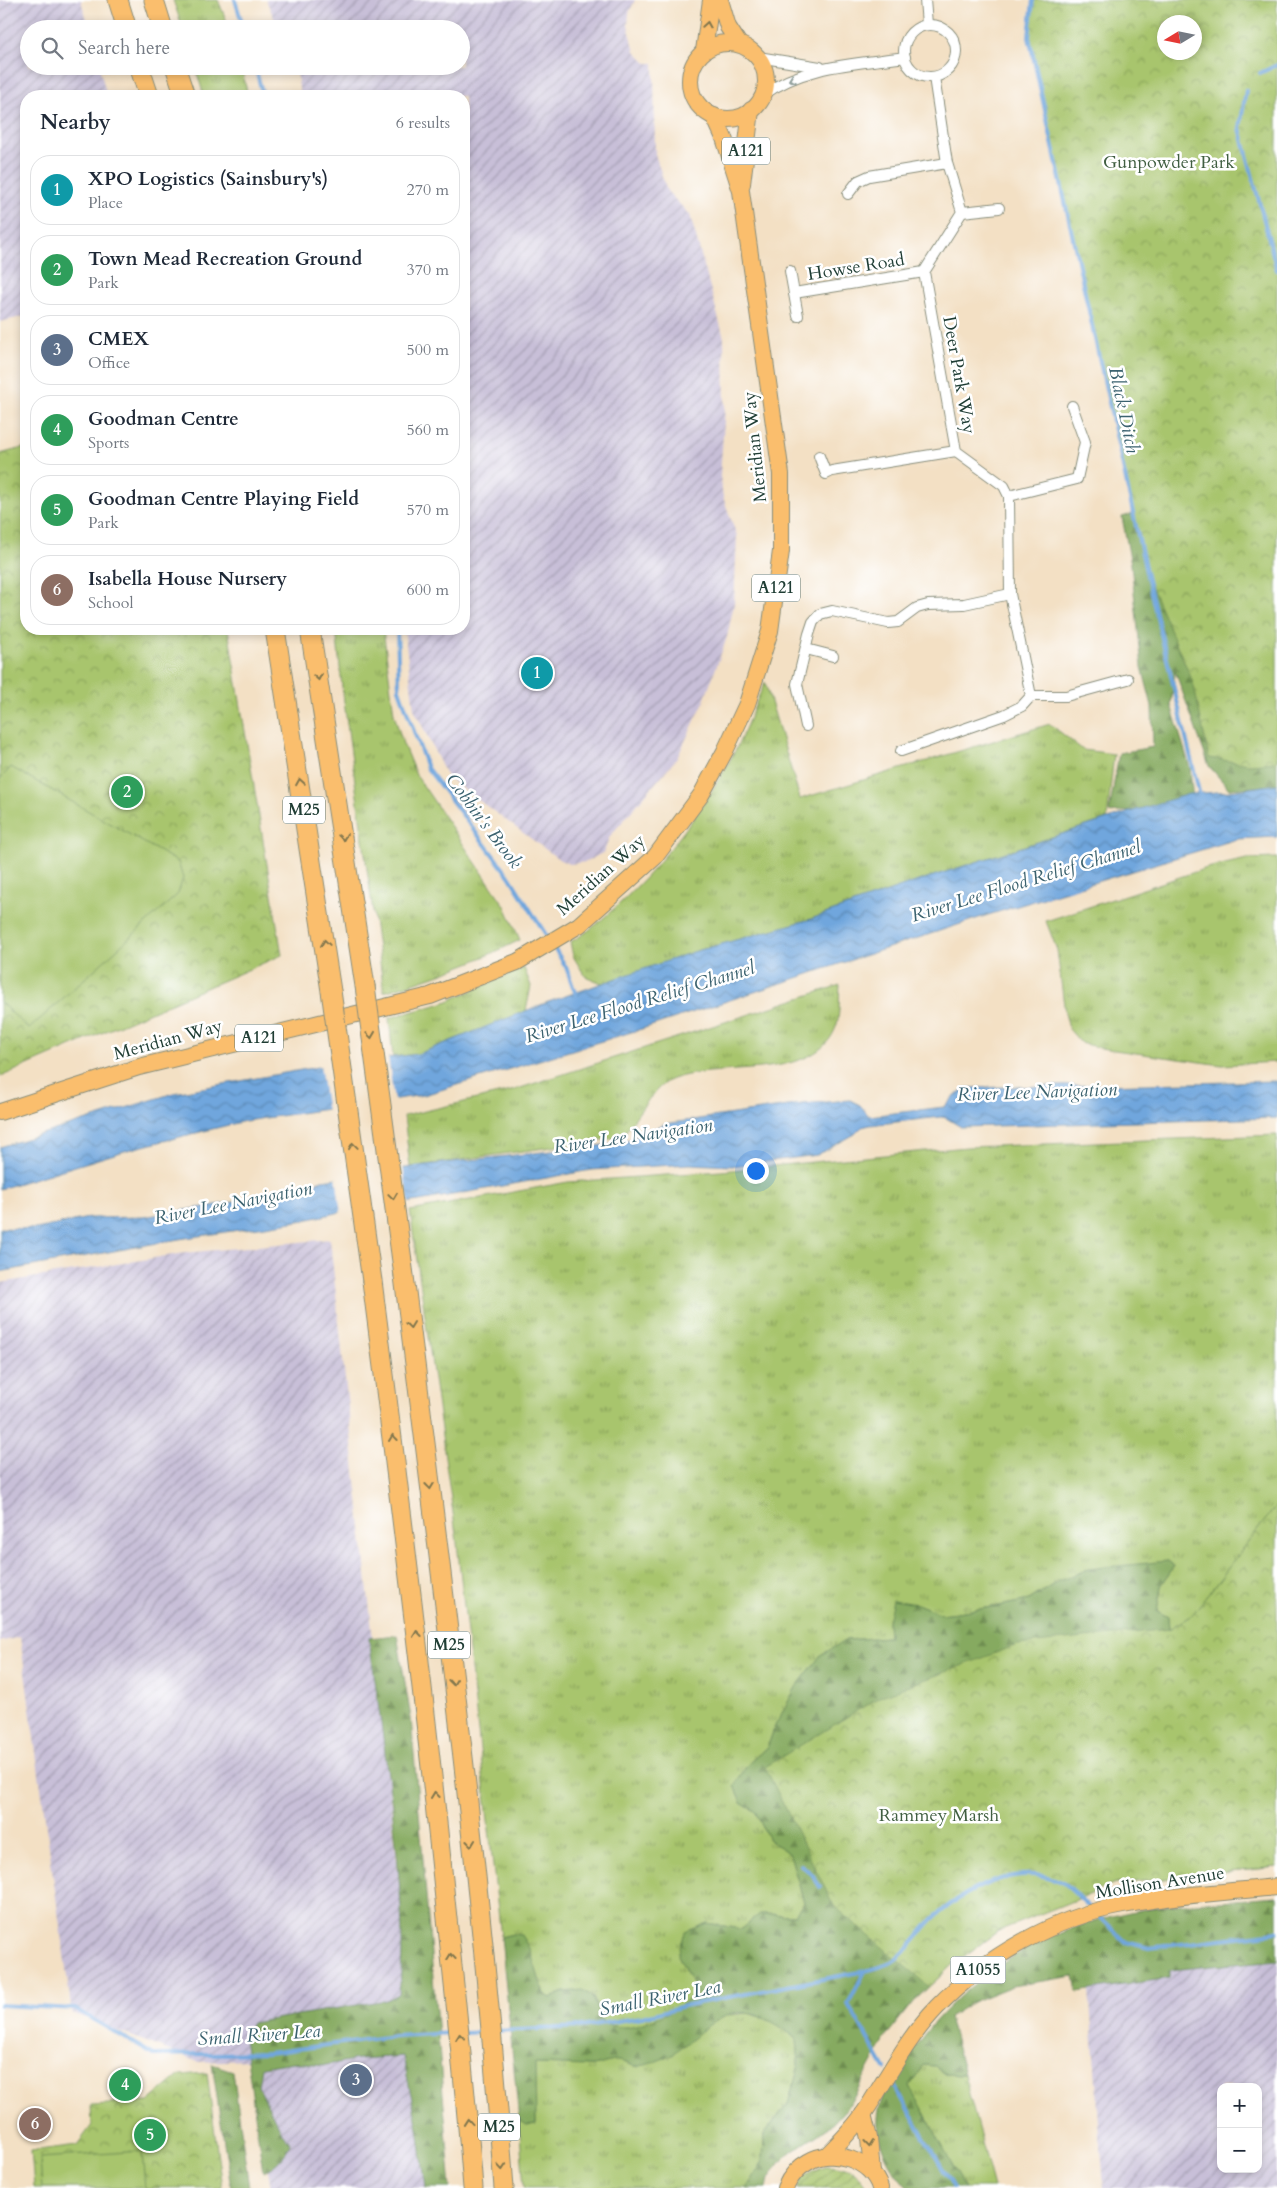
<!DOCTYPE html>
<meta charset="utf-8">
<style>
:root{--surface:#fff;--page:#f6f6f7;--text:#1f2937;--muted:#747a83;--line:#e0e1e3;--accent:#111827}
body{margin:0;font-family:Cardo,serif;background:var(--page);color:var(--text)}
.controls{position:absolute;right:15px;bottom:15px;display:grid;overflow:hidden;border-radius:10px;box-shadow:0 2px 8px #0003}
.controls button{width:45px;height:45px;display:grid;place-items:center;padding:0;border:0;border-bottom:1px solid var(--line);background:var(--surface);color:var(--text);font:25px sans-serif}
.compass{position:absolute;left:1157px;top:15px;width:45px;height:45px;border-radius:50%;background:var(--surface);box-shadow:0 2px 8px #0003;rotate:260deg}
.you{position:absolute;left:755px;top:1170px;width:18px;height:18px;margin:-12px;border:4px solid #fff;border-radius:50%;background:#1a73e8;box-shadow:0 0 0 8px #1a73e833}
.badge{display:grid;place-items:center;width:32px;height:32px;border-radius:50%;background:var(--accent);color:#fff;font-size:16px;font-weight:700}
.pin{position:absolute;translate:-50% -50%;border:2px solid #fff;box-shadow:0 1px 5px #0006}
.list{margin:0;padding:0;list-style:none}
h2{display:flex;justify-content:space-between;align-items:center;height:65px;margin:0;padding:0 20px;font-size:21px}
h2 small{font-size:16px;font-weight:400;color:var(--muted)}
.list li{display:grid;grid-template-columns:32px 1fr auto;gap:15px;align-items:center;box-sizing:border-box;height:70px;margin:0 10px 10px;padding:0 10px;border:1px solid var(--line);border-radius:20px}
.list b{display:block;font-size:19px;white-space:nowrap}
.list p{margin:0;font-size:16px;white-space:nowrap;color:var(--muted)}
.list em{font-size:16px;font-style:normal;color:var(--muted)}
.icon{flex:none;width:28px;height:28px;fill:none;stroke:currentColor;stroke-width:2;stroke-linecap:round;stroke-linejoin:round}
.map{position:relative;flex:none;width:1277px;height:2188px;overflow:hidden}
.search{position:absolute;background:var(--surface);box-shadow:0 2px 8px #0003;left:20px;top:20px;width:450px;height:55px;display:flex;align-items:center;gap:12px;box-sizing:border-box;padding:0 18px;border-radius:28px;color:var(--muted);font-size:19px}
.panel{position:absolute;background:var(--surface);box-shadow:0 2px 8px #0003;left:20px;top:90px;width:450px;height:545px;border-radius:20px}
.map>svg:first-child{display:block}
</style>
<div class="map">
<svg width="1277" height="2188" viewBox="0 0 1277 2188">
<defs>
<pattern id="industrial-furrows" width="10" height="10" patternUnits="userSpaceOnUse" patternTransform="scale(1.25)"><rect width="10" height="10" fill="#c8bfd8"/><path d="M-1 1l2-2M0 10L10 0M9 11l2-2" fill="none" stroke="#a29cb0"/></pattern>
<pattern id="grass-tufts" width="24" height="20" patternUnits="userSpaceOnUse" patternTransform="scale(1.25)"><rect width="24" height="20" fill="#a8c56d"/><path d="M3 7l-1-3M5 7V3M7 7l1-3M15 17l-1-3M17 17v-4M19 17l1-3" fill="none" stroke="#88a15a"/></pattern>
<pattern id="forest-firs" width="22" height="20" patternUnits="userSpaceOnUse" patternTransform="scale(1.25)"><rect width="22" height="20" fill="#86aa60"/><path d="M5 1l3.5 6h-7zM16 11l3.5 6h-7z" fill="#6d8c50"/></pattern>
<pattern id="park-crowns" width="20" height="18" patternUnits="userSpaceOnUse" patternTransform="scale(1.25)"><rect width="20" height="18" fill="#a8c56d"/><path d="M2 6a3 3 0 1 1 6 0M12 15a3 3 0 1 1 6 0" fill="none" stroke="#88a15a"/></pattern>
<pattern id="garden-furrows" width="10" height="10" patternUnits="userSpaceOnUse" patternTransform="scale(1.25)"><rect width="10" height="10" fill="#a8c56d"/><path d="M-1 1l2-2M0 10L10 0M9 11l2-2" fill="none" stroke="#88a15a"/></pattern>
<pattern id="water-waves" width="16" height="10" patternUnits="userSpaceOnUse" patternTransform="scale(1.25)"><rect width="16" height="10" fill="#6fa6dd"/><path d="M0 5q4-4 8 0t8 0" fill="none" stroke="#5b88b4"/></pattern>
</defs>
<rect width="100%" height="100%" fill="#fff"/>
<filter id="ink" filterUnits="userSpaceOnUse"><feTurbulence type="fractalNoise" baseFrequency=".02" numOctaves="2"/><feDisplacementMap in="SourceGraphic" scale="10" xChannelSelector="R" yChannelSelector="G"/><feConvolveMatrix kernelMatrix="1 2 1 2 8 2 1 2 1" color-interpolation-filters="sRGB"/></filter>
<filter id="wash" filterUnits="userSpaceOnUse"><feTurbulence type="fractalNoise" baseFrequency=".0096" numOctaves="4" result="noise"/><feDisplacementMap in="SourceGraphic" scale="20" xChannelSelector="R" yChannelSelector="G"/><feGaussianBlur stdDeviation="1.12" result="paint"/><feColorMatrix in="noise" values="0 0 0 0 0 0 0 0 0 0 0 0 0 0 0 0 0 1.4 0 .05"/><feComposite in="paint" operator="in"/></filter>
<g filter="url(#wash)">
<rect width="100%" height="100%" fill="#f3e0c4"/>
<g fill="url(#industrial-furrows)" fill-rule="evenodd">
<path d="M0,0H81L89,29H29V66H99L107,96H26V316L0,322Z"/>
<path d="M266,0H635L629,13L628,25L635,51L647,63H654L655,154L667,191L690,215L724,338L725,408L720,476L723,497L737,536L734,604L727,637L703,704L677,758L610,836L604,852L586,862L570,864L560,860L447,777L414,709L404,629H464V96H300L296,66H461V29H279Z"/>
<path d="M330,1239L417,2048L433,2188H271L250,2060L198,2062L72,2013L20,1637L0,1642V1283L185,1253Z"/>
<path d="M1277,1960V2188H1104L1089,1990L1169,1978V1970ZM1221,2087H1258V2169H1221Z"/>
</g>
<g fill="url(#grass-tufts)" stroke="#648150">
<path d="M173,0H218L230,29H183Z"/>
<path d="M195,66H241L248,96H204Z"/>
<path d="M336,629H383L394,714L403,744L416,775L505,906L520,940C476,962 432,978 384,992L342,687Z"/>
<path d="M765,682L800,799L1050,724L1083,750L1114,754L1107,819L921,880L811,919L693,952L604,984L585,976L573,956L570,942C588,933 601,920 616,907C664,863 706,806 736,749C747,727 755,704 765,682Z"/>
<path d="M1277,858V1062L1222,1065L1100,1048L1081,1043L1069,1029L1065,1013L1057,950L1046,921L1207,868L1247,859Z"/>
<path d="M524,968L531,986L526,1011L418,1054L393,1057L389,1018L443,1003Z"/>
<path d="M840,985C839,997 840,1012 837,1024C818,1086 712,1060 668,1081C654,1088 631,1124 622,1137L410,1167L404,1116L511,1091Z"/>
<path d="M1277,1135V1505L1192,1615L1169,1629L1168,1617L1157,1611L1161,1586L1174,1566L1168,1561L1057,1582L1029,1600L994,1607L942,1614L917,1604L888,1621L889,1637L846,1640L775,1726L768,1746L747,1765L741,1802L755,1811L769,1840L790,1854L804,1902L795,1915L760,1914L741,1929L707,1923L678,1955L697,1993C678,2009 651,2024 627,2027C620,2028 611,2025 604,2024L593,1997L564,1992L551,1998L544,1994L513,1934L501,1937L456,1534L410,1211L568,1182L721,1171L967,1147Z"/>
<path d="M748,2013L777,2023L797,2039L799,2065L788,2104L764,2134L763,2161L747,2188H524L519,2120L527,2124H536L534,2064L594,2066L616,2060L638,2067L698,2032L720,2016Z"/>
<path d="M922,2065L935,2066L944,2074L964,2075L994,2188H965L956,2176L910,2086Z"/>
</g>
<g fill="url(#forest-firs)" stroke="#52744a">
<path d="M1143,511L1277,748V785L1229,789L1209,766L1175,671L1171,705L1190,768L1193,801L1165,808L1109,813L1119,753L1153,747L1152,706L1142,667L1131,564L1122,517Z"/>
<path d="M1168,1561L1174,1566L1161,1586L1157,1611L1168,1617L1169,1629L1277,1867L1115,1884L1045,1907L998,1931L952,1965L913,2002L887,2035L847,2109L831,2126L793,2151L779,2163L769,2179L767,2188H747L763,2161L764,2134L788,2104L799,2065L797,2039C713,1971 707,2055 640,2066C633,2067 625,2062 618,2061C609,2060 600,2066 592,2066C573,2066 554,2064 535,2064L536,2124L527,2125L519,2120L501,1937L513,1934L521,1935L530,1950L544,1994L551,1998L564,1992L583,1990L592,1997L604,2024C611,2025 620,2028 627,2027C651,2023 678,2009 697,1993L678,1955L685,1932L707,1923L741,1929L760,1914L795,1915L804,1902L790,1854L769,1840L755,1811L741,1802L734,1786L747,1765L768,1746L775,1726L796,1687L821,1655L846,1640L889,1637L888,1621L893,1600L917,1604L942,1614L994,1607L1029,1600L1057,1582L1088,1569Z"/>
<path d="M397,1635L411,1718L451,2188H426L418,2128L403,2056L358,2059L326,2065L293,2062L261,2067L258,2086L282,2133L291,2144C284,2157 277,2165 263,2172L244,2037L251,2023L387,2000L399,1994C405,1947 401,1901 397,1853C390,1781 379,1710 369,1638Z"/>
<path d="M1277,1897V1960L1169,1970V1978L1077,1992L1074,1976L1012,1986L972,2002L949,2017L964,2075L944,2074L935,2066L923,2065L910,2086L965,2188H908C885,2163 870,2133 882,2099C885,2090 893,2081 898,2072C950,1986 1032,1932 1130,1912C1178,1902 1229,1901 1277,1897Z"/>
<path d="M212,2064L233,2071L249,2188H231Z"/>
</g>
<g fill="url(#park-crowns)" stroke="#648150" fill-rule="evenodd">
<path d="M1033,0H1277V762L1249,764L1209,758L1193,682L1145,572L1029,37ZM1194,22V52H1164V22Z"/>
<path d="M26,447V629H228L282,955L0,1077V454Z"/>
<path d="M1277,1505V1867L1115,1884L998,1931L952,1965L929,1987L834,1906L765,1767L881,1696L1017,1645L1169,1629L1192,1615Z"/>
<path d="M207,2073L222,2188H34L31,2151L77,2145L92,2125L91,2105L148,2102L180,2075Z"/>
</g>
<path fill="url(#garden-furrows)" stroke="#648150" d="M828,2165C846,2166 858,2171 867,2188H797C803,2174 814,2169 828,2165Z"/>
<g fill="#a8c56d" stroke="#648150">
<path d="M11,767L178,862L183,878L178,894L29,1029L0,1002V779Z"/>
<path d="M142,2151L145,2188H42L40,2158Z"/>
</g>
<g fill="url(#water-waves)" stroke="#477288">
<path d="M1277,784V837L1237,839L988,915L648,1027L424,1095L245,1121L131,1149L0,1189V1147L174,1093L323,1066L418,1054L548,1002L693,952L811,919L921,880L1120,815L1189,794L1231,791Z"/>
<path d="M1277,1081V1118L961,1127L946,1118L941,1117L870,1125L862,1127L855,1134L817,1155L732,1166L690,1164L591,1170L419,1201L345,1211L305,1220L179,1239L0,1272V1228L36,1229L88,1218L143,1217L282,1194L322,1180L427,1165L622,1143L664,1124L802,1104L850,1100L860,1105L869,1116L944,1107L964,1088Z"/>
</g>
<g fill="#f3e0c4">
<path d="M388,1055L394,1102L327,1112L320,1064Z"/>
<path d="M403,1166L409,1205L341,1214L336,1175Z"/>
</g>
<g fill="none" stroke-linecap="round" stroke-linejoin="round">
<g stroke="#6fa6dd" stroke-width="4">
<path d="M235,0L244,29"/>
<path d="M1033,0L1029,37L1146,572L1200,796"/>
<path d="M255,66L263,96"/>
<path d="M1260,73L1277,65"/>
<path d="M1246,90L1240,128L1277,270"/>
<path d="M397,629L399,689L427,768L509,876L548,938"/>
<path d="M553,946L566,967L577,998"/>
<path d="M801,1865L812,1874L820,1887"/>
<path d="M1099,1916L1126,1942L1149,1948L1277,1932"/>
<path d="M865,1971L848,2004L885,2069"/>
<path d="M0,2005L75,2009L154,2055L268,2053L394,2036L454,2033"/>
<path d="M496,2031L581,2027L642,2017L688,2005L865,1971C873,1969 881,1967 888,1964C906,1956 921,1929 936,1916C969,1887 1019,1862 1062,1882C1072,1887 1081,1900 1090,1908"/>
<path d="M464,2033L487,2032"/>
<path d="M891,2080L954,2188"/>
</g>
</g>
</g>
<g filter="url(#ink)">
<g fill="none" stroke-linecap="round" stroke-linejoin="round">
<defs>
<g id="street">
<path d="M925,0L927,24"/>
<circle cx="930" cy="51" r="26"/>
<path d="M758,57L820,67"/>
<path d="M763,95C803,65 857,64 905,57"/>
<path d="M848,194L858,181L869,176L947,163"/>
<path d="M962,212L999,208"/>
<path d="M790,271L798,316"/>
<path d="M794,293L924,272"/>
<path d="M819,456L826,474L832,471L956,451"/>
<path d="M1009,496L1077,479L1085,442L1072,406"/>
<path d="M806,649L833,656"/>
<path d="M1031,696H1066L1128,679"/>
<path d="M806,726L797,684L809,634L813,622L820,614L832,611L888,623L898,622L917,608L928,605L964,604L1010,594"/>
<path d="M901,751L1004,715L1022,706L1031,696L1010,594L1009,496L1004,486L956,451L924,272L962,212L947,163L934,77"/>
</g>
<g id="primary">
<path d="M720,0L728,27L739,44"/>
<circle cx="728" cy="81" r="38"/>
<path d="M704,51L711,0"/>
<path d="M742,184L751,110"/>
<path d="M0,1112L139,1067L430,996L517,962L579,925L655,857L701,795L725,751L747,704L770,631L781,551V474L741,191L724,138L714,116"/>
<path d="M863,2114L869,2138L872,2173"/>
<path d="M827,2155C840,2142 854,2128 864,2113C888,2077 907,2038 937,2007C985,1957 1055,1917 1123,1905C1174,1895 1226,1892 1277,1887"/>
<path d="M785,2188C790,2177 797,2168 808,2162C832,2147 872,2160 880,2188"/>
</g>
<g id="highway">
<path d="M118,0L127,29"/>
<path d="M154,0L163,29"/>
<path d="M139,66L149,96"/>
<path d="M175,66L185,96"/>
<path d="M275,629L331,991"/>
<path d="M310,629L365,986"/>
<path d="M404,1276C442,1579 482,1883 504,2188"/>
<path d="M372,1281C399,1490 425,1699 446,1909C456,2002 466,2095 473,2188"/>
</g>
</defs>
<use href="#street" stroke="#898e7c" stroke-width="12"/>
<use href="#primary" stroke="#898e7c" stroke-width="18"/>
<use href="#highway" stroke="#898e7c" stroke-width="21"/>
<use href="#street" stroke="#fff" stroke-width="10"/>
<use href="#primary" stroke="#fabe6d" stroke-width="16"/>
<use href="#highway" stroke="#fabe6d" stroke-width="19"/>
<defs>
<g id="highway-bridge">
<path d="M365,986L404,1276"/>
<path d="M331,991L372,1281"/>
</g>
</defs>
<use href="#highway-bridge" stroke="#898e7c" stroke-width="21" stroke-linecap="butt"/>
<use href="#highway-bridge" stroke="#fabe6d" stroke-width="19"/>
</g>
<defs><path id="oneway-chevron" d="M-2-3.5L2.5 0L-2 3.5" fill="none" stroke-width="1.6" stroke-linecap="round" stroke-linejoin="round" transform="scale(1.25)"/></defs>
<g stroke="#82774e">
<use href="#oneway-chevron" transform="translate(707 25) rotate(-81)"/>
<use href="#oneway-chevron" transform="translate(318 677) rotate(81)"/>
<use href="#oneway-chevron" transform="translate(300 782) rotate(-99)"/>
<use href="#oneway-chevron" transform="translate(343 837) rotate(81)"/>
<use href="#oneway-chevron" transform="translate(325 943) rotate(-98)"/>
<use href="#oneway-chevron" transform="translate(371 1035) rotate(82)"/>
<use href="#oneway-chevron" transform="translate(353 1146) rotate(-98)"/>
<use href="#oneway-chevron" transform="translate(393 1196) rotate(82)"/>
<use href="#oneway-chevron" transform="translate(410 1325) rotate(83)"/>
<use href="#oneway-chevron" transform="translate(393 1438) rotate(-97)"/>
<use href="#oneway-chevron" transform="translate(430 1486) rotate(83)"/>
<use href="#oneway-chevron" transform="translate(417 1634) rotate(-97)"/>
<use href="#oneway-chevron" transform="translate(453 1682) rotate(83)"/>
<use href="#oneway-chevron" transform="translate(435 1795) rotate(-96)"/>
<use href="#oneway-chevron" transform="translate(471 1843) rotate(84)"/>
<use href="#oneway-chevron" transform="translate(451 1957) rotate(-96)"/>
<use href="#oneway-chevron" transform="translate(460 2037) rotate(-96)"/>
<use href="#oneway-chevron" transform="translate(468 2122) rotate(-95)"/>
<use href="#oneway-chevron" transform="translate(869 2143) rotate(84)"/>
<use href="#oneway-chevron" transform="translate(502 2167) rotate(86)"/>
</g>
<use stroke="#8f9e9a" href="#oneway-chevron" transform="translate(792 79) rotate(160)"/>
</g>
<g text-anchor="middle" dominant-baseline="central" stroke-width="5" stroke-linejoin="round" paint-order="stroke">
<g fill="#fff" stroke="#627771" stroke-width="1">
<rect x="722" y="137.5" width="48" height="27" rx="4"/>
<rect x="752" y="574.5" width="48" height="27" rx="4"/>
<rect x="283" y="796.5" width="42" height="27" rx="4"/>
<rect x="235" y="1024.5" width="48" height="27" rx="4"/>
<rect x="428" y="1631.5" width="42" height="27" rx="4"/>
<rect x="950.5" y="1956.5" width="55" height="27" rx="4"/>
<rect x="478" y="2113.5" width="42" height="27" rx="4"/>
</g>
<g font-size="16" font-weight="bold" fill="#1f3d34">
<text x="746" y="151">A121</text>
<text x="776" y="588">A121</text>
<text x="304" y="810">M25</text>
<text x="259" y="1038">A121</text>
<text x="449" y="1645">M25</text>
<text x="978" y="1970">A1055</text>
<text x="499" y="2127">M25</text>
</g>
<g font-size="18" fill="#415f42" stroke="#fff">
<text x="1169" y="162">Gunpowder Park</text>
<text x="939" y="1815">Rammey Marsh</text>
</g>
<g font-size="18" fill="#1f3d34" stroke="#fff">
<text transform="translate(856 267) rotate(-9)">Howse Road</text>
<text transform="translate(959 375) rotate(80)">Deer Park Way</text>
<text transform="translate(755 447) rotate(-96)">Meridian Way</text>
<text transform="translate(601 875) rotate(-42)">Meridian Way</text>
<text transform="translate(168 1040) rotate(-15)">Meridian Way</text>
<text transform="translate(1160 1883) rotate(-9)">Mollison Avenue</text>
</g>
<g font-size="19" font-style="italic" fill="#3b626f" stroke="#fff">
<text transform="translate(1124 410) rotate(78)">Black Ditch</text>
<text transform="translate(484 821) rotate(53)">Cobbin's Brook</text>
<text transform="translate(1026 881) rotate(-17)">River Lee Flood Relief Channel</text>
<text transform="translate(640 1002) rotate(-17)">River Lee Flood Relief Channel</text>
<text transform="translate(1037 1092) rotate(-2)">River Lee Navigation</text>
<text transform="translate(633 1136) rotate(-8)">River Lee Navigation</text>
<text transform="translate(233 1203) rotate(-11)">River Lee Navigation</text>
<text transform="translate(660 1998) rotate(-11)">Small River Lea</text>
<text transform="translate(259 2035) rotate(-4)">Small River Lea</text>
</g>
</g>
</svg>
<div class="controls">
<button>+</button>
<button>−</button>
</div>
<svg class="compass" viewBox="-18 -18 36 36"><path d="M0-13l5 13h-10z" fill="#e53935"/><path d="M0 13l5-13h-10z" fill="#747a83"/></svg>
<div class="you"></div>
<div class="pin badge" style="left:537px;top:673px;background:#0f9aa8">1</div>
<div class="pin badge" style="left:127px;top:792px;background:#2e9e5b">2</div>
<div class="pin badge" style="left:356px;top:2080px;background:#5c6f8a">3</div>
<div class="pin badge" style="left:125px;top:2085px;background:#2e9e5b">4</div>
<div class="pin badge" style="left:150px;top:2135px;background:#2e9e5b">5</div>
<div class="pin badge" style="left:35px;top:2124px;background:#8d6e63">6</div>
<div class="search"><svg class="icon" aria-label="search" viewBox="0 0 24 24"><circle cx="10" cy="10" r="6"/><path d="M15 15l6 6"/></svg>Search here</div>
<section class="panel">
<h2>Nearby<small>6 results</small></h2>
<ul class="list">
<li><span class="badge" style="background:#0f9aa8">1</span><div><b>XPO Logistics (Sainsbury's)</b><p>Place</p></div><em>270 m</em></li>
<li><span class="badge" style="background:#2e9e5b">2</span><div><b>Town Mead Recreation Ground</b><p>Park</p></div><em>370 m</em></li>
<li><span class="badge" style="background:#5c6f8a">3</span><div><b>CMEX</b><p>Office</p></div><em>500 m</em></li>
<li><span class="badge" style="background:#2e9e5b">4</span><div><b>Goodman Centre</b><p>Sports</p></div><em>560 m</em></li>
<li><span class="badge" style="background:#2e9e5b">5</span><div><b>Goodman Centre Playing Field</b><p>Park</p></div><em>570 m</em></li>
<li><span class="badge" style="background:#8d6e63">6</span><div><b>Isabella House Nursery</b><p>School</p></div><em>600 m</em></li>
</ul>
</section>
</div>
